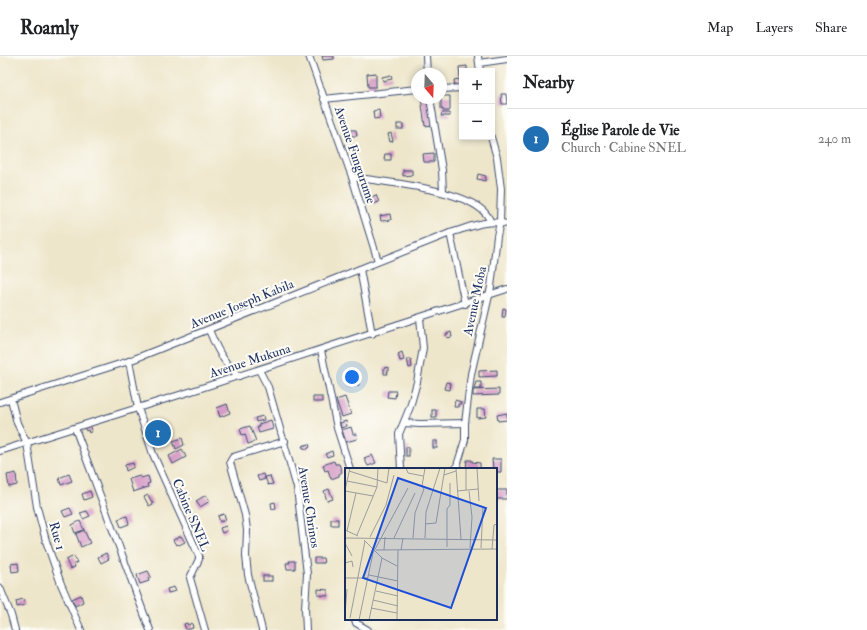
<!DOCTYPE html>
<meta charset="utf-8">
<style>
:root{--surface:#fff;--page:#f6f6f6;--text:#202124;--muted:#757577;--line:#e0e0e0;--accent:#1f6fb2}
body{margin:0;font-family:"IM FELL Double Pica",serif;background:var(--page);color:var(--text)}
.controls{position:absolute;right:12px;top:12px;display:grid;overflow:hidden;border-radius:0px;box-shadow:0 2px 6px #0003}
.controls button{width:36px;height:36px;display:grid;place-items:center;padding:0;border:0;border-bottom:1px solid var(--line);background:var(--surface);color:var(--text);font:20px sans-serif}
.compass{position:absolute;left:411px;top:12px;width:36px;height:36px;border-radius:50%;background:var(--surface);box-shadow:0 2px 6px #0003;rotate:161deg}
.you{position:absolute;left:352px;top:321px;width:14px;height:14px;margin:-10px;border:3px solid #fff;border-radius:50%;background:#1a73e8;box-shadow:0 0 0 6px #1a73e833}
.badge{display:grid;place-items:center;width:26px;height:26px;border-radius:50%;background:var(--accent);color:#fff;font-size:13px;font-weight:700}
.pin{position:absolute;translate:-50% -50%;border:2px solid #fff;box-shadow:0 1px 4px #0006}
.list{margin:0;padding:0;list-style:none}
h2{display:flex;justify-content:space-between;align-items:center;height:52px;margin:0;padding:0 16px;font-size:17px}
h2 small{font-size:13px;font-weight:400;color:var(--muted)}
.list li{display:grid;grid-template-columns:26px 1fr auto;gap:12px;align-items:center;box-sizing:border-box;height:60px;padding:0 16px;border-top:1px solid var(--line)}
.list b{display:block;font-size:15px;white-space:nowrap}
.list p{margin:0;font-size:13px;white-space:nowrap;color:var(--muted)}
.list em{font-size:13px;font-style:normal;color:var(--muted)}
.map{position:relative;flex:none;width:507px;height:574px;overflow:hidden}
header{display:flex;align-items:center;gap:24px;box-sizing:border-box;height:56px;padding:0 20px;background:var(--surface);border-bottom:1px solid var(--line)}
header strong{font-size:19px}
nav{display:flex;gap:22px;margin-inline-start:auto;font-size:14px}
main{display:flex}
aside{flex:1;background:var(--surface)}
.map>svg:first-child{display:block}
</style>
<header>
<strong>Roamly</strong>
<nav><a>Map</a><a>Layers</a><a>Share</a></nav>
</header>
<main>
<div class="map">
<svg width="507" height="574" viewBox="0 0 507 574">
<rect width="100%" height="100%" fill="#fdfcf7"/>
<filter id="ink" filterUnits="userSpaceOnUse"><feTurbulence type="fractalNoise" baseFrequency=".025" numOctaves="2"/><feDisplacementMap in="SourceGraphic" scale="8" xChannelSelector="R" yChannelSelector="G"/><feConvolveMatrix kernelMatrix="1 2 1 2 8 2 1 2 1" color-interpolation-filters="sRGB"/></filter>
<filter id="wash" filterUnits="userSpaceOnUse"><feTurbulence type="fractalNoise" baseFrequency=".012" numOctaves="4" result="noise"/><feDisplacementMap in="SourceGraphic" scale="16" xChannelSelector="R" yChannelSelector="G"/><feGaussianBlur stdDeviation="0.9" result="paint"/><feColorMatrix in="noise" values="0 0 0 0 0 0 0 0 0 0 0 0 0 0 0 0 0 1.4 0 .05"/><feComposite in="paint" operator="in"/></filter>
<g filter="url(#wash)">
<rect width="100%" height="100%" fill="#eee6ca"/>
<g id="blocks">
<g fill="#d395c4">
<path d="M322,0H334V3L323,4Z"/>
<path d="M467,10V15H462V21H460L459,11Z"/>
<path d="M376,17V31H368L367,18Z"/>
<path d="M391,19L392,23L383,25L382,21Z"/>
<path d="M459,23L460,30L455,31L454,24Z"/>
<path d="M501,38H506L507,48H502Z"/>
<path d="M441,40H450V54L449,55H443V53H441Z"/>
<path d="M421,42H428L432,69L425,70Z"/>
<path d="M379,54L380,62L374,63L373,55Z"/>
<path d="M442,57H450V60H441Z"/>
<rect x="397" y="68" width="6" height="5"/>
<path d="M350,74H356L357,80H351Z"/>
<path d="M391,77L393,85L390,86L388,78Z"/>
<path d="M434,97V106H424L423,98Z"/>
<path d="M385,98H391V104H384Z"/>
<path d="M403,114H412V119L403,120Z"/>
<path d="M478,118L486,120L485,125L477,123Z"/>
<path d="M376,139L379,146L373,148L371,141Z"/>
<path d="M390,158L391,164L381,165L380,160Z"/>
<path d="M503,252L506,253L505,261H502Z"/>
<path d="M451,276L452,281L447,282L446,278Z"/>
<path d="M402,296L404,304L400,305L398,298Z"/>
<path d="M407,303H411L412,311L409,312Z"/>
<path d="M389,311V315H387L388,318H384V312Z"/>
<path d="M497,314V320L479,321V315Z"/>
<path d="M355,322L358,323L359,329L350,331L349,325Z"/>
<path d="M446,326L451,327L450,334L444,333Z"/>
<path d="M476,326H481V333H474Z"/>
<path d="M499,333V339L473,340V334Z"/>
<path d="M388,335H396L395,342L387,341Z"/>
<rect x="313" y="341" width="9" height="5"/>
<path d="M345,341L351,358L342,361L336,344Z"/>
<path d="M455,344L461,346V348H458V351H454Z"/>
<path d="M227,348L230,357L220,361L217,352Z"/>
<path d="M477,353H485L486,361L477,362Z"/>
<rect x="432" y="354" width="4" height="7"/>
<path d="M507,357V364L498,365L497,359Z"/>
<path d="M263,360L264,364L256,366L255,362Z"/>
<path d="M271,364L273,373L259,377L257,371L259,370V368Z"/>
<path d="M346,365L347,370L341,372L340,367Z"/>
<path d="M90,369L92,375L89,377L88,374L86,375L84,371Z"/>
<path d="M165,370L167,377L155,382L152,375Z"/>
<path d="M250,370L256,385L248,388L245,378L242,379L240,373Z"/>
<path d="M351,371L353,378H356L357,383L346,386L342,374Z"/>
<path d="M182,382L184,389L176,393L173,385Z"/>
<rect x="433" y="385" width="4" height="7"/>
<path d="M309,388L310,391L308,392V393H305V392H303L302,390Z"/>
<rect x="406" y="391" width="3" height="9"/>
<path d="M182,393L186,401L173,408L169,400Z"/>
<path d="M332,395L333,399L327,401L325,398Z"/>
<path d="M372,399L376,407L368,410L364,402Z"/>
<path d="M492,403H501V416H496V413H493Z"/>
<path d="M467,404H472V406L480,407V413H466Z"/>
<path d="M334,405L335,408H339L342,416L339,418V420L331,423L328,414L325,415L323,409Z"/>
<path d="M133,407L134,411L126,415L125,409Z"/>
<path d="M16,417L17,429L9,431L7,419Z"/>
<path d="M69,418L72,425L61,429L59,422Z"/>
<path d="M263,418L265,423L259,425L257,420Z"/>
<path d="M140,420L141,422L148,420L150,427L147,428L148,431L133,436L129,423Z"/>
<path d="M270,420L273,428L268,429L265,421Z"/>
<path d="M329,433L333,443L327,445L324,435Z"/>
<rect x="496" y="434" width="11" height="9"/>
<path d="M90,435L92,441L84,444L82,438Z"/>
<path d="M148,439L153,448L149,450L144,441Z"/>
<path d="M206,439L210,445L200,451L196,445Z"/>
<path d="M275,446L276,452L272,453L271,447Z"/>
<path d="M70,452L73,458L65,461L62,455Z"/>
<path d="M87,455L90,460L83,463L80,457Z"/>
<path d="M224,458L226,464L220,466L218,460Z"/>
<path d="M127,460L129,468L121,471L118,463Z"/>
<rect x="331" y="463" width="7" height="6"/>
<path d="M80,465L84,474L75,477L72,469Z"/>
<path d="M226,470L227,475L222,477L220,472Z"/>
<path d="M84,474L90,487L81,491L76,478Z"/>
<path d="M181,480L185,486L179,489L178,488L176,489L173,484Z"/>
<path d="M106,497L109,503L101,507L98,501Z"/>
<path d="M74,500L77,507L74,508L75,511L70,513L66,504Z"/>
<path d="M314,502H323L324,507H314Z"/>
<path d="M289,505H295V513H287L286,507H290Z"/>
<path d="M18,507L19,515L12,516L11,508Z"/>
<path d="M148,515L151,521L148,522L149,525L140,528L137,519Z"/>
<rect x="263" y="520" width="9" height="5"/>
<path d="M174,531L176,535L168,537L167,533Z"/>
<path d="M318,533L328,534V540L318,539Z"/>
<path d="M81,539L83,546L75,550L72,543Z"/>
<path d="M23,543L25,549L17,551L16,545Z"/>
<path d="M187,567L188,569L192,567L193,572L186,574L184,568Z"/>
</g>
</g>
</g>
<g filter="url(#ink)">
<use href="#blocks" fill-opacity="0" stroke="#3b4a6e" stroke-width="1"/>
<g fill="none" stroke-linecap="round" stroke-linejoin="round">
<defs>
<g id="minor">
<path d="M309,0L352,121L378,205"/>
<path d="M426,0L427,18"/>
<path d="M478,0L480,15"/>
<path d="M479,7L507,3"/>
<path d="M441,33L462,32"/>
<path d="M430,42L442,114L443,136"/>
<path d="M324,43L417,33"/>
<path d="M352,121C384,126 466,133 486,158C488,160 489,163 491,166"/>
<path d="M450,177L465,248"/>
<path d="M360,213L372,278"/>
<path d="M209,274C216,291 224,308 239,320"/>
<path d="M321,294L337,372L350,413"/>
<path d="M129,305L138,352L153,398L199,500V503L190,522L205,574"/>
<path d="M259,314L268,331L297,432L307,518L305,553L306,574"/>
<path d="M11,343L17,367L27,387L37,451L46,485L61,528L81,574"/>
<path d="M0,346L129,305L450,177C468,172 488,162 507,168"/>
<path d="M404,367L420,368L465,367"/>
<path d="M75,372L150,574"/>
<path d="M0,395L192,335L507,233"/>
<path d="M401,413L399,378L410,351L417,326L423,292L420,262"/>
<path d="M456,413L465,384V367L471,318L491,231L497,180L500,166L501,133L497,102L491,81"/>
<path d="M0,532L11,559L15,574"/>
<path d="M354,563L356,567L368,574"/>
<path d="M262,574L248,519L246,500L247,474L245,459L230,406L233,401L285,385"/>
</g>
</defs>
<use href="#minor" stroke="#3b4a6e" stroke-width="8"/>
<use href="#minor" stroke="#fff" stroke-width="6"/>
</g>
</g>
<g text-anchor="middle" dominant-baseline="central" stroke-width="4" stroke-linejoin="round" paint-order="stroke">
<g font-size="13" fill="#1b2f5e" stroke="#fdfcf7">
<text transform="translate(355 99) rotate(71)">Avenue Fungurume</text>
<text transform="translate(475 245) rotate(-78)">Avenue Moba</text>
<text transform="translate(242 248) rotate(-22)">Avenue Joseph Kabila</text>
<text transform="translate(250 305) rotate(-18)">Avenue Mukuna</text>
<text transform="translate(309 451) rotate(81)">Avenue Chrinos</text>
<text transform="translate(191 459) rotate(67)">Cabine SNEL</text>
<text transform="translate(57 480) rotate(74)">Rue 1</text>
</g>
</g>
<g transform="translate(345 412)">
<rect width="152" height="152" fill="#eee6ca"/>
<path fill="none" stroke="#9a9d9f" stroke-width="1" d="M61,0L63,5L78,8M111,0L116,71M121,0V22M132,0L134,33M4,3L42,15L44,0M99,7L111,3M2,13L32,19M0,22L5,0M0,23L28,28M112,23L133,21M124,23L127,49L125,80M80,56L91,55L100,0M0,62L13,68M2,63L11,25M12,67L32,19L33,0M25,69L41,37L49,7M0,70L152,72M49,70L70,25M68,70L70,45L79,21L77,18L80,0M80,70L81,44L95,0M19,72L37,90L52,98M0,75L7,88M102,79V41L105,37V15M136,80L138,38M147,81L149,57L152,56M31,82L152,81M39,82L40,69M56,82L58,70M0,95L7,93L8,99M24,107L53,113M0,110H23M31,123L53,128M28,132L53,138M26,140L52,145M0,146L2,121M5,150L20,73M14,152L28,85L63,20M24,152L37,90M52,152L53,82"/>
<path fill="#1d4ed8" fill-opacity="0.15" stroke="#1d4ed8" stroke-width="2" d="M53,10L141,40L106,140L18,110Z"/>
<rect width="152" height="152" fill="none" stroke="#1b2f5e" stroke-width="2"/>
</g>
</svg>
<div class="controls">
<button>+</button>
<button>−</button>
</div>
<svg class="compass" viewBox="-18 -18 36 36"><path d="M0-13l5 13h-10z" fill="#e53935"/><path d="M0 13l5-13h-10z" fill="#757577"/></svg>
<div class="you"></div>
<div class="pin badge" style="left:158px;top:377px">1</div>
</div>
<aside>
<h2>Nearby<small></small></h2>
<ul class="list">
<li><span class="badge">1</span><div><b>Église Parole de Vie</b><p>Church · Cabine SNEL</p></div><em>240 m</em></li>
</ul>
</aside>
</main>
